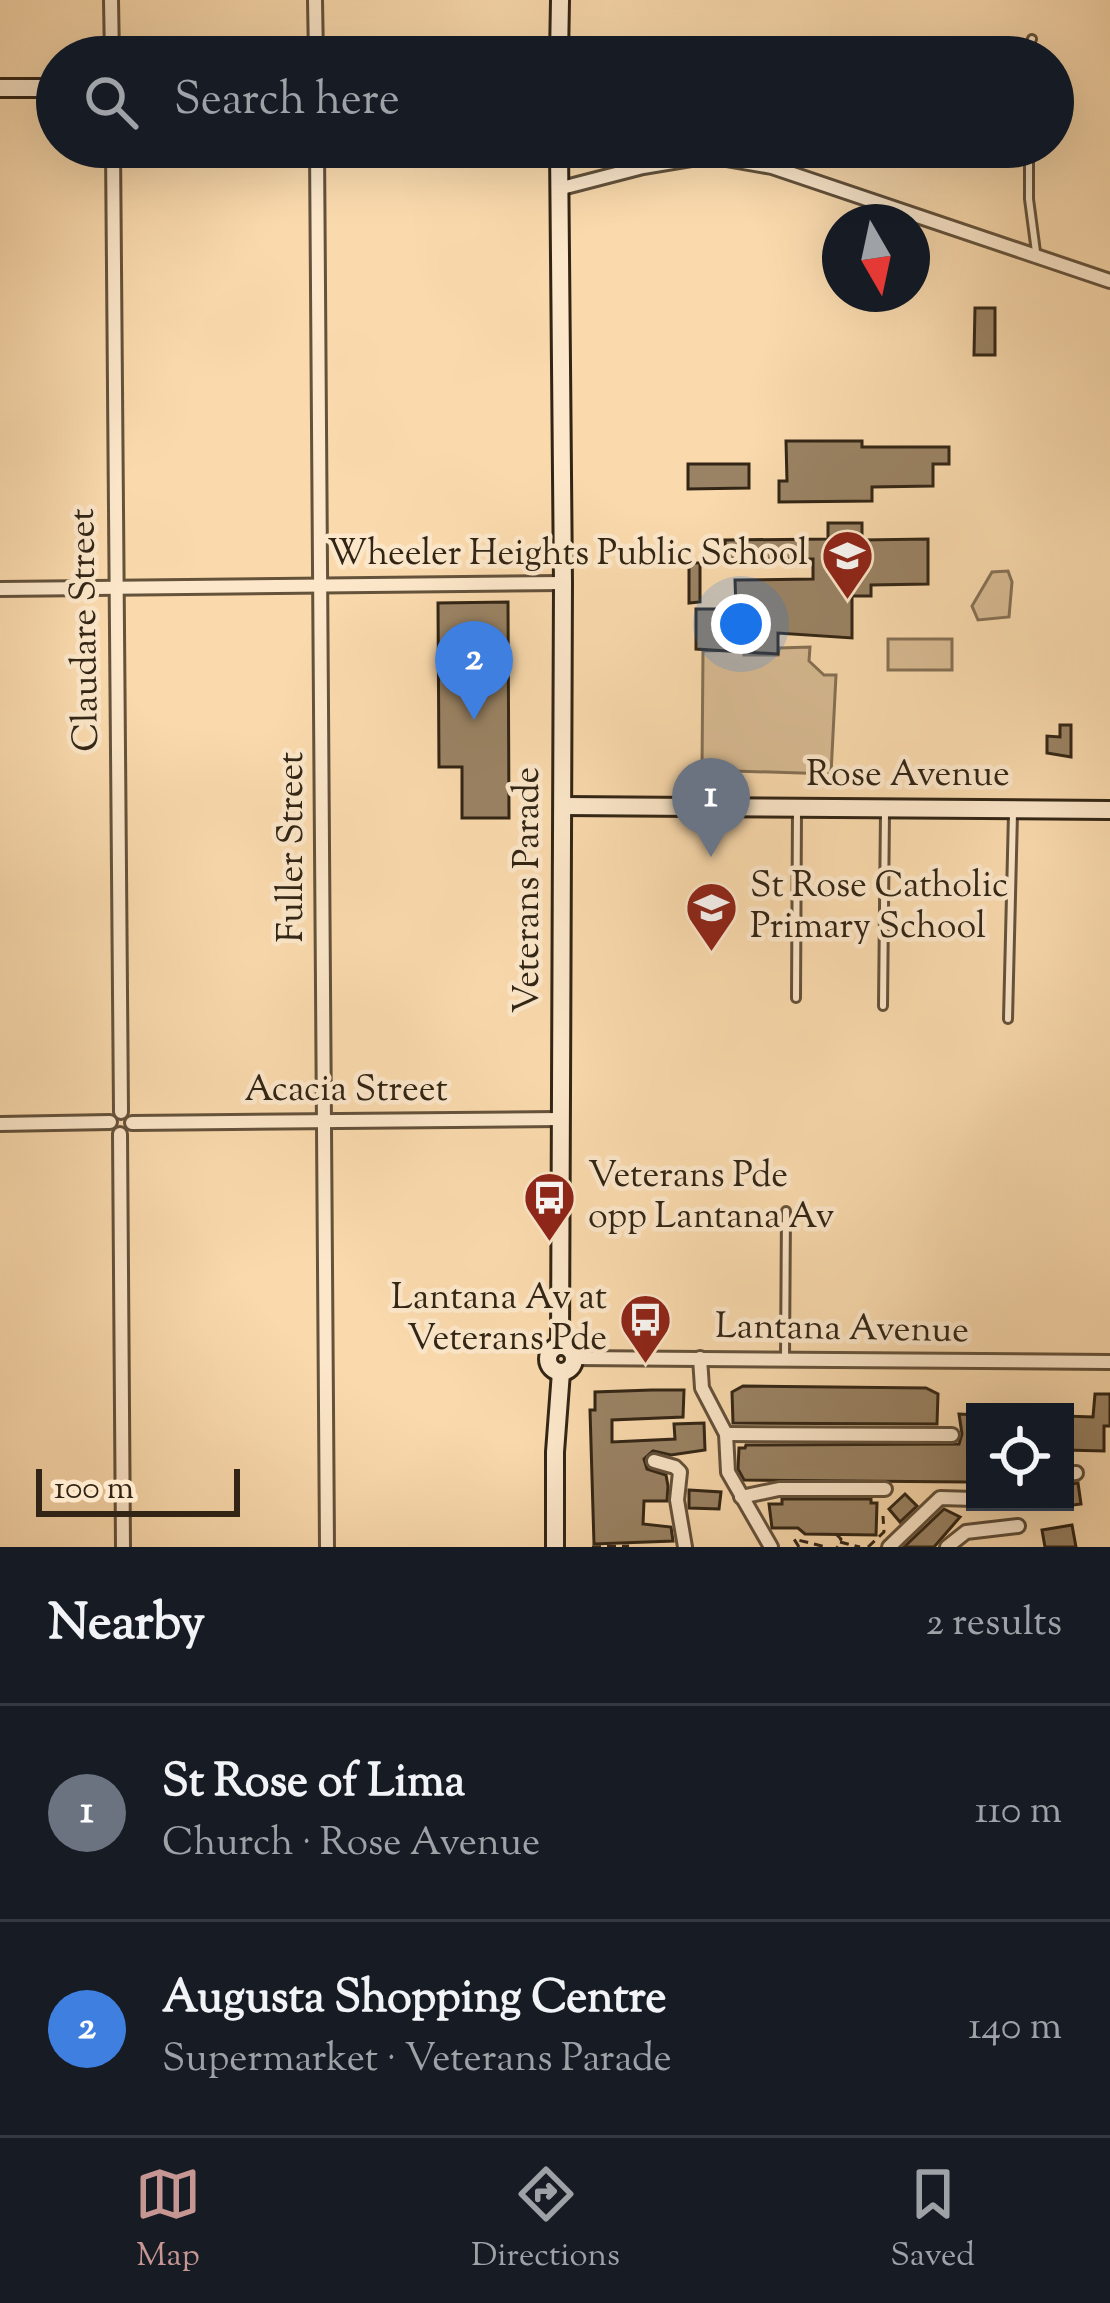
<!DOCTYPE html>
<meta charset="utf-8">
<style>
:root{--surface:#171b24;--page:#20242c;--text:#f1f3f6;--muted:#9ea1a6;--line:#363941;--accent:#c59692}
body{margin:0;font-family:"Sorts Mill Goudy",serif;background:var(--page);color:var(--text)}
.controls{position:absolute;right:36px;bottom:36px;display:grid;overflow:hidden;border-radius:0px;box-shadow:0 12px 48px #0002}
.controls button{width:108px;height:108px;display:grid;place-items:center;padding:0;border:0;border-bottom:3px solid var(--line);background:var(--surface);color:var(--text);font:60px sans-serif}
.compass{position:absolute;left:822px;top:204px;width:108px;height:108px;border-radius:50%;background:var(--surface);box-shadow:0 12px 48px #0002;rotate:171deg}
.scale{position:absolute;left:36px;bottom:30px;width:204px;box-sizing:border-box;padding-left:12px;border:6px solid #322515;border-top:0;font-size:33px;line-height:42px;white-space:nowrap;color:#322515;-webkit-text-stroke:9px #fce7ca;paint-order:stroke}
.you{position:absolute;left:741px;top:624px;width:42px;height:42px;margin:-30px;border:9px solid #fff;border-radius:50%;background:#1a73e8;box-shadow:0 0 0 18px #1a73e833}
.badge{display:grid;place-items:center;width:78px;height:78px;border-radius:50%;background:var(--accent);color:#fff;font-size:39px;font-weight:700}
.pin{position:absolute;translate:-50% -99px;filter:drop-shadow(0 3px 6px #0008)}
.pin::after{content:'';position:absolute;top:63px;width:42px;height:36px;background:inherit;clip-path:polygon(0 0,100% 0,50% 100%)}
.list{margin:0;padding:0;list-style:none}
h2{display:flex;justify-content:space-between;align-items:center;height:156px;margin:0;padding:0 48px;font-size:51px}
h2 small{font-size:39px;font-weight:400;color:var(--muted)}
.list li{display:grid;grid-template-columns:78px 1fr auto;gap:36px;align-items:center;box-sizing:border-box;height:216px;padding:0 48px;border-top:3px solid var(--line)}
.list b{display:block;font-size:45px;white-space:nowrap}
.list p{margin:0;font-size:39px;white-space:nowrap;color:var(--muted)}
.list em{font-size:39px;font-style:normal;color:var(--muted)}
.icon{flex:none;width:66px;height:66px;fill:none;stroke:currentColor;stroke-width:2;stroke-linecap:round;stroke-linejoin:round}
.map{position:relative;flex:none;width:1110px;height:1547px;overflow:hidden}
.search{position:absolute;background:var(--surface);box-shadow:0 12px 48px #0002;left:36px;right:36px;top:36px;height:132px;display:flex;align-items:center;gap:30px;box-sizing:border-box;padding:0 42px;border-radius:66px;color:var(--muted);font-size:45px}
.sheet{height:588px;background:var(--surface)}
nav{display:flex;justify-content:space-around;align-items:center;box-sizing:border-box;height:168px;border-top:3px solid var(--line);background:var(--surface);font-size:33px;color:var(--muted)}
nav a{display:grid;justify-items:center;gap:6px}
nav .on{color:var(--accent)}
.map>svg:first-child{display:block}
</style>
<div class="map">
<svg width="1110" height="1547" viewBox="0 0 1110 1547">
<rect width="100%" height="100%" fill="#fadaad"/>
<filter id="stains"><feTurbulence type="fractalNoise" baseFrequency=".00167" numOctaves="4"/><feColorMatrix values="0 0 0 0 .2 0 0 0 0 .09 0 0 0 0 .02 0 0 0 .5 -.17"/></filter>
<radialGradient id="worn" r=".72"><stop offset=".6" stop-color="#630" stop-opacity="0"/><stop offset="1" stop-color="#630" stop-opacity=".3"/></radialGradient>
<g fill="#d8bb93" stroke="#857054" stroke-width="3">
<path d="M1008,571L1012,582L1009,617L978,620L972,606L992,572Z"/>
<rect x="888" y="639" width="64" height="31"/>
<path d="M810,647L809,661L824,675H836L831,774L702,770L703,651L744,650V655H778L779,648Z"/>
</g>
<g fill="#9a8364" stroke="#322515" stroke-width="3">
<path d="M975,308H995V355H974Z"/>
<path d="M786,441H862V447H949V464H933V486L872,487V501L779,502V481H787Z"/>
<path d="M688,464H749V488L688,489Z"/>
<path d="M828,523H862V540L928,539V584L871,585V596H852V638L778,633V654L696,649V609H736L735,580L813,579V559H726L725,540L828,539Z"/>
<path d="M689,563H700V602L689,603Z"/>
<path d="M508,602L509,818H462V767H439L438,603Z"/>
<path d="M1060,725H1071V757L1047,753V736L1060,737Z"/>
<path d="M743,1386L926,1388L938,1394L937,1424L733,1423L732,1392Z"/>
<path d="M652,1390H684L683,1417L612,1420V1442L675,1439L674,1424L704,1423L705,1450L671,1455L653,1451L644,1459L647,1469L666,1475L668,1486L667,1501H644L643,1524L671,1527L673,1541L594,1544L590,1410H595V1392Z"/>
<path d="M1095,1394H1110V1426H1104V1451L1065,1450V1416L1093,1417Z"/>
<path d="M959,1414L975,1415L968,1458H975V1481L968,1482L744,1480L738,1469L739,1448H745L746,1445L959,1444L962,1434Z"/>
<path d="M1078,1483L1081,1504L1065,1506V1485Z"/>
<path d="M689,1490L721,1492L719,1509L689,1508Z"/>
<path d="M905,1494L917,1506L900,1522L889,1509Z"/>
<path d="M782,1499H871V1503H877L876,1535L805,1534L798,1528H772L769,1504H782Z"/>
<path d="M944,1509L960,1517L934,1547H904Z"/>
<path d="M1072,1525L1076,1547H1045L1042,1530Z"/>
</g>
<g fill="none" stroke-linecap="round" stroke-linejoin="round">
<defs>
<g id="lane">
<path d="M1025,57L1032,39"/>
<path d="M1029,147V199L1036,252"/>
<path d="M796,998L797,809"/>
<path d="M883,1006L885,812"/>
<path d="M1008,1019L1013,813"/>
<path d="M785,1359L786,1211"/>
</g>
<g id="street">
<path d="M111,0L112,57"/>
<path d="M315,0L316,57"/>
<path d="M113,147L121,1112"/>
<path d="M317,147L327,1547"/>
<path d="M558,189L643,167L709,156L772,167L1110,281"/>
<path d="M0,589L563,583"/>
<path d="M132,1123L560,1119"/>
<path d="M0,1124L110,1122"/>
<path d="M120,1134L123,1547"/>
<path d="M574,1358L1110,1362"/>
<path d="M700,1358L702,1388L726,1434L728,1472L771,1547"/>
<path d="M726,1434L952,1435"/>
<path d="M654,1461L675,1467L680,1472L677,1500L685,1547"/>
<path d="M1065,1474L1076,1473"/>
<path d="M741,1497L779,1489H885"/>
<path d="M889,1547L940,1498L975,1499"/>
<path d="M947,1547L966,1532L1018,1526"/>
</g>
<g id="secondary">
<path d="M559,57L560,0"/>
<path d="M0,88H57"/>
<path d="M559,147L563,583L560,1346"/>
<path d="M563,806L1110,810"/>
<circle cx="561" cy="1359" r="13"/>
<path d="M555,1547V1452L561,1372"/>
</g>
</defs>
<use href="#lane" stroke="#64523b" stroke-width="12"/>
<use href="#street" stroke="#64523b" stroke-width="18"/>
<use href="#secondary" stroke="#322515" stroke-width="22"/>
<g stroke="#322515" stroke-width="3" stroke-dasharray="9 6" stroke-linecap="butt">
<path d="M836,1534L841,1539L837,1547"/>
<path d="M840,1542L860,1547"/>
<path d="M592,1547L629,1546"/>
<path d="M799,1547L794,1539L826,1547"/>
<path d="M868,1547L884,1532L883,1516"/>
</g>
<use href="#lane" stroke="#fce7ca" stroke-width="6"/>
<use href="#street" stroke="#fce7ca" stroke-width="12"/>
<use href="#secondary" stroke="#fce7ca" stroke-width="16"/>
</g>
<defs>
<symbol id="school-pin" viewBox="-11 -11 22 30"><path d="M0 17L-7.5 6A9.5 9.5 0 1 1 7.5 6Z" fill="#8f2418" stroke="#fce7ca"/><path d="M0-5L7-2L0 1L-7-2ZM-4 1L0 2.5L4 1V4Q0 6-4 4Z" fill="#fff"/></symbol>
<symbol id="bus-pin" viewBox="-11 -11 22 30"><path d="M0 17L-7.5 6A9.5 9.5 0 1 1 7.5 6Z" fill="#8f2418" stroke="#fce7ca"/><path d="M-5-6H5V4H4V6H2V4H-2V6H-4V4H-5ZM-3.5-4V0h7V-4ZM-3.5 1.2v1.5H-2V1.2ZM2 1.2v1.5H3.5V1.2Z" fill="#fff"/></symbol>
</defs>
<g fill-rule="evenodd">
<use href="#school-pin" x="818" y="526" width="59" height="81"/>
<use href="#school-pin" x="682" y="878" width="59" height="81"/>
<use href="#bus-pin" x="520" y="1168" width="59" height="81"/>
<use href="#bus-pin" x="616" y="1290" width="59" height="81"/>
</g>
<g text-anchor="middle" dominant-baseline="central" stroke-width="9" stroke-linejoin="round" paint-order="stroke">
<g font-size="36" fill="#322515" stroke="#fce7ca" text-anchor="end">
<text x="808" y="555">Wheeler Heights Public School</text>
<text x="750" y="887" text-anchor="start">St Rose Catholic<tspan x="750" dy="41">Primary School</tspan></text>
<text x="588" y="1177" text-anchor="start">Veterans Pde<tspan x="588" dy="41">opp Lantana Av</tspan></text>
<text x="607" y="1299">Lantana Av at<tspan x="607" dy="41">Veterans Pde</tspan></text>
</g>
<g font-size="36" fill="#322515" stroke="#fce7ca">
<text transform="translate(86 630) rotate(-91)">Claudare Street</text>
<text x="908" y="776">Rose Avenue</text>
<text transform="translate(293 847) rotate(-90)">Fuller Street</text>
<text transform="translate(529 890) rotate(-90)">Veterans Parade</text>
<text x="346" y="1091">Acacia Street</text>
<text transform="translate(842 1330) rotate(1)">Lantana Avenue</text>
</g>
</g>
<rect width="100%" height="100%" filter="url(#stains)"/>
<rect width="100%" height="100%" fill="url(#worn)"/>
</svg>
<div class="controls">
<button><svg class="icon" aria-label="locate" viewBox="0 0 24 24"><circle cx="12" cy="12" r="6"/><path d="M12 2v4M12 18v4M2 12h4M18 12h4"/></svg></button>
</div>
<svg class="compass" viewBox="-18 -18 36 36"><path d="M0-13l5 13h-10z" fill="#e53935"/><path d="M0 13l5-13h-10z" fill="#9ea1a6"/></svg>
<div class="scale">100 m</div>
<div class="you"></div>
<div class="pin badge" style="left:711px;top:857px;background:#6b7280">1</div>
<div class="pin badge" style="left:474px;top:720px;background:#3f7fe0">2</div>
<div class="search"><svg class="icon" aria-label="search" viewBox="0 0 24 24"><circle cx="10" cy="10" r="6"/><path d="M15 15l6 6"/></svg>Search here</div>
</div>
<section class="sheet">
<h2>Nearby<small>2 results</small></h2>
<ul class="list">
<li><span class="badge" style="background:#6b7280">1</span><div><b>St Rose of Lima</b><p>Church · Rose Avenue</p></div><em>110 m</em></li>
<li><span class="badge" style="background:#3f7fe0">2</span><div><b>Augusta Shopping Centre</b><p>Supermarket · Veterans Parade</p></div><em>140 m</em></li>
</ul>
</section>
<nav>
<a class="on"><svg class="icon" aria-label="map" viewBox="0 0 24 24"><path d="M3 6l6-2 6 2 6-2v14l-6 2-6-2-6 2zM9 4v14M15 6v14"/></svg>Map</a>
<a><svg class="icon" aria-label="directions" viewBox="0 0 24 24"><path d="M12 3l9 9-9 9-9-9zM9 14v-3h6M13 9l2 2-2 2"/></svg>Directions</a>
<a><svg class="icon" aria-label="saved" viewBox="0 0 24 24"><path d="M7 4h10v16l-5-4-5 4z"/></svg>Saved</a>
</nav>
